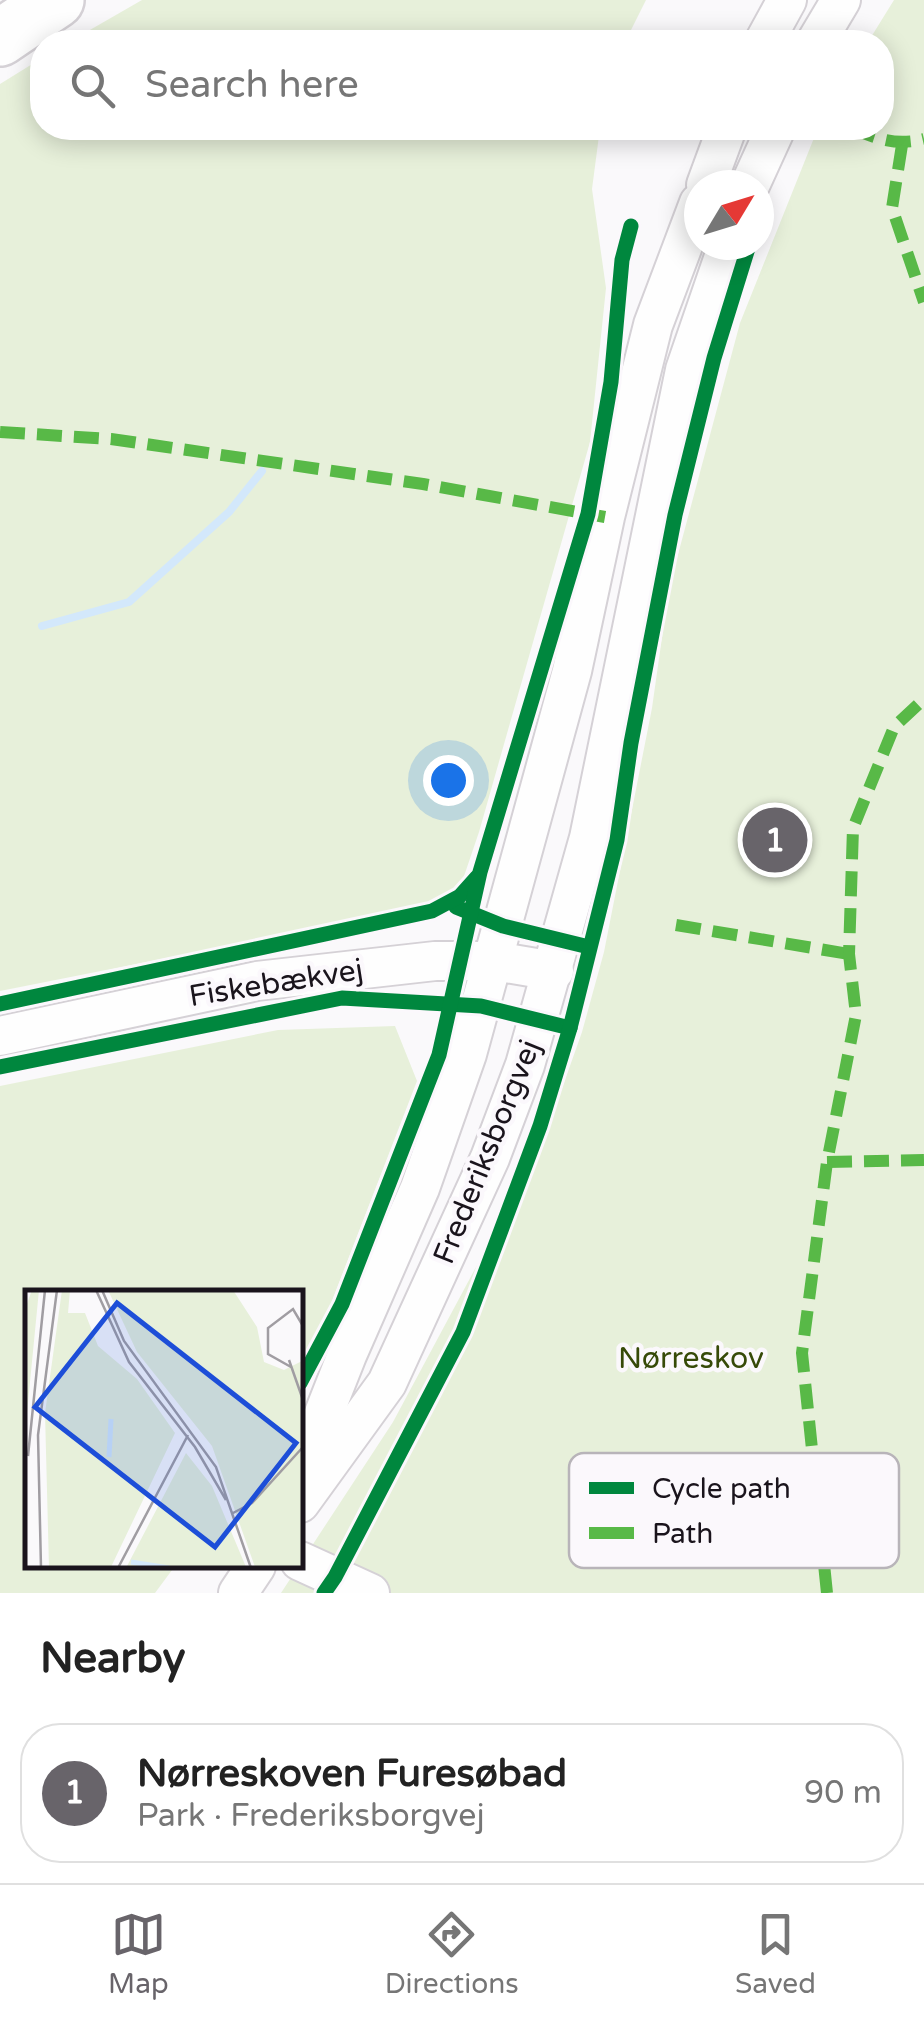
<!DOCTYPE html>
<meta charset="utf-8">
<style>
:root{--surface:#fff;--page:#f2f2f2;--text:#222;--muted:#767676;--line:#e0e0e0;--accent:#68646a}
body{margin:0;font-family:"Varela Round",sans-serif;background:var(--page);color:var(--text)}
.compass{position:absolute;left:684px;top:170px;width:90px;height:90px;border-radius:50%;background:var(--surface);box-shadow:0 5px 25px #0003;rotate:52deg}
.you{position:absolute;left:448px;top:780px;width:35px;height:35px;margin:-25px;border:8px solid #fff;border-radius:50%;background:#1a73e8;box-shadow:0 0 0 15px #1a73e833}
.badge{display:grid;place-items:center;width:65px;height:65px;border-radius:50%;background:var(--accent);color:#fff;font-size:32px;font-weight:700}
.pin{position:absolute;translate:-50% -50%;border:5px solid #fff;box-shadow:0 2px 10px #0006}
.list{margin:0;padding:0;list-style:none}
h2{display:flex;justify-content:space-between;align-items:center;height:130px;margin:0;padding:0 40px;font-size:42px}
h2 small{font-size:32px;font-weight:400;color:var(--muted)}
.list li{display:grid;grid-template-columns:65px 1fr auto;gap:30px;align-items:center;box-sizing:border-box;height:140px;margin:0 20px 20px;padding:0 20px;border:2px solid var(--line);border-radius:40px}
.list b{display:block;font-size:38px;white-space:nowrap}
.list p{margin:0;font-size:32px;white-space:nowrap;color:var(--muted)}
.list em{font-size:32px;font-style:normal;color:var(--muted)}
.icon{flex:none;width:55px;height:55px;fill:none;stroke:currentColor;stroke-width:2;stroke-linecap:round;stroke-linejoin:round}
.map{position:relative;flex:none;width:924px;height:1593px;overflow:hidden}
.search{position:absolute;background:var(--surface);box-shadow:0 5px 25px #0003;left:30px;right:30px;top:30px;height:110px;display:flex;align-items:center;gap:25px;box-sizing:border-box;padding:0 35px;border-radius:40px;color:var(--muted);font-size:38px}
.sheet{height:290px;background:var(--surface)}
nav{display:flex;justify-content:space-around;align-items:center;box-sizing:border-box;height:140px;border-top:2px solid var(--line);background:var(--surface);font-size:28px;color:var(--muted)}
nav a{display:grid;justify-items:center;gap:5px}
nav .on{color:var(--accent)}
.map>svg:first-child{display:block}
</style>
<div class="map">
<svg width="924" height="1593" viewBox="0 0 924 1593">
<rect width="100%" height="100%" fill="#faf9fb"/>
<g fill="#e7f0da">
<path d="M142,0H646L625,42H69Z"/>
<path d="M894,0H924V1593H281L393,1422L543,1142L582,1032L604,952L652,708L669,588L740,323L818,128H882V42H868Z"/>
<path d="M42,58V128H600L592,189L606,288L590,442L479,832L461,885L429,906L0,991V84Z"/>
<path d="M395,1026L417,1081L327,1314L300,1361V1293H28V1566H175L155,1593H0V1086L278,1030Z"/>
</g>
<g fill="none" stroke-linecap="round" stroke-linejoin="round">
<path stroke="#d3e8fb" stroke-width="8" d="M42,626L129,602L229,512L262,471"/>
<defs>
<g id="minor">
<path d="M764,42L787,0"/>
<path d="M816,42L841,0"/>
<path d="M706,185L727,128"/>
<path d="M750,185L776,128"/>
<path d="M0,1036L257,981L435,961H494L554,971"/>
<path d="M300,1474L347,1355L420,1188L467,1054L572,671L605,517L653,325L699,203"/>
<path d="M300,1503L387,1383L490,1158L525,1065L589,838L685,370L728,245"/>
<path d="M300,1561L370,1593"/>
<path d="M238,1593L256,1566"/>
</g>
<path id="highway" d="M0,38L56,0"/>
</defs>
<use href="#minor" stroke="#d5d1d6" stroke-width="42"/>
<use href="#highway" stroke="#d5d1d6" stroke-width="60"/>
<use href="#minor" stroke="#fefefe" stroke-width="38"/>
<use href="#highway" stroke="#fefefe" stroke-width="55"/>
<g stroke="#58b947" stroke-width="12" stroke-dasharray="25 12" stroke-linecap="butt">
<path d="M851,128C878,139 895,146 924,139"/>
<path d="M902,145L892,208L924,302"/>
<path d="M0,432L111,439L423,484L605,517"/>
<path d="M676,925L849,954"/>
<path d="M827,1162L924,1160"/>
<path d="M827,1593L802,1353L827,1162L856,1015L849,954L853,828L894,727L924,699"/>
</g>
<defs>
<g id="cycleway">
<path d="M456,907L503,926L589,947"/>
<path d="M0,1004L432,911L460,896L477,877"/>
<path d="M0,1067L342,998L481,1006L570,1028"/>
<path d="M300,1383L342,1304L439,1055L480,872L588,514L611,382L622,260L631,226"/>
<path d="M324,1593L335,1577L463,1332L540,1126L570,1028L617,840L631,743L675,515L714,358L749,245"/>
</g>
</defs>
<use href="#cycleway" stroke="#fbf8fc" stroke-width="21"/>
<use href="#cycleway" stroke="#00873e" stroke-width="15"/>
</g>
<g text-anchor="middle" dominant-baseline="central" stroke-width="9" stroke-linejoin="round" paint-order="stroke">
<g font-size="30" fill="#1a141c" stroke="#fbf8fc">
<text transform="translate(276 983) rotate(-9)">Fiskebækvej</text>
<text transform="translate(487 1152) rotate(-68)">Frederiksborgvej</text>
</g>
<g font-size="30" fill="#364a08" stroke="#fbf8fc">
<text x="691" y="1358">Nørreskov</text>
</g>
</g>
<g transform="translate(25 1290)">
<rect width="278" height="278" fill="#faf9fb"/>
<path d="M7,0H14L0,143V278V19ZM37,0H45L43,23H60L73,56L112,89L150,143L86,277L24,278L20,123ZM83,0H208L232,37L239,72L259,80L277,71V277H230L187,156L112,62ZM161,163L187,196L221,277L101,278Z" fill="#e7f0da"/>
<path fill="none" stroke="#d3e8fb" stroke-width="5" d="M84,167L86,129M106,272L144,278"/>
<path fill="none" stroke="#a09da2" stroke-width="2.5" d="M71,0L104,72L170,157L201,210M77,0L99,51L191,177L226,278M264,70L278,110M266,77L243,64V38L268,19L278,36M3,166L20,0M208,223L227,213L278,157M16,278L13,145L32,0M93,278L163,145"/>
<path fill="#1d4ed8" fill-opacity="0.15" stroke="#1d4ed8" stroke-width="5" d="M92,13L271,153L190,257L10,117Z"/>
<rect width="278" height="278" fill="none" stroke="#1a141c" stroke-width="5"/>
</g>
<rect x="569" y="1453" width="330" height="115" rx="15" fill="#fbf8fc" stroke="#b8b4b9" stroke-width="2.5"/>
<rect x="589" y="1482" width="45" height="12" fill="#00873e"/>
<rect x="589" y="1527" width="45" height="12" fill="#58b947"/>
<g font-size="28" fill="#1a141c">
<text x="652" y="1498">Cycle path</text>
<text x="652" y="1543">Path</text>
</g>
</svg>
<svg class="compass" viewBox="-18 -18 36 36"><path d="M0-13l5 13h-10z" fill="#e53935"/><path d="M0 13l5-13h-10z" fill="#767676"/></svg>
<div class="you"></div>
<div class="pin badge" style="left:775px;top:840px">1</div>
<div class="search"><svg class="icon" aria-label="search" viewBox="0 0 24 24"><circle cx="10" cy="10" r="6"/><path d="M15 15l6 6"/></svg>Search here</div>
</div>
<section class="sheet">
<h2>Nearby<small></small></h2>
<ul class="list">
<li><span class="badge">1</span><div><b>Nørreskoven Furesøbad</b><p>Park · Frederiksborgvej</p></div><em>90 m</em></li>
</ul>
</section>
<nav>
<a class="on"><svg class="icon" aria-label="map" viewBox="0 0 24 24"><path d="M3 6l6-2 6 2 6-2v14l-6 2-6-2-6 2zM9 4v14M15 6v14"/></svg>Map</a>
<a><svg class="icon" aria-label="directions" viewBox="0 0 24 24"><path d="M12 3l9 9-9 9-9-9zM9 14v-3h6M13 9l2 2-2 2"/></svg>Directions</a>
<a><svg class="icon" aria-label="saved" viewBox="0 0 24 24"><path d="M7 4h10v16l-5-4-5 4z"/></svg>Saved</a>
</nav>
